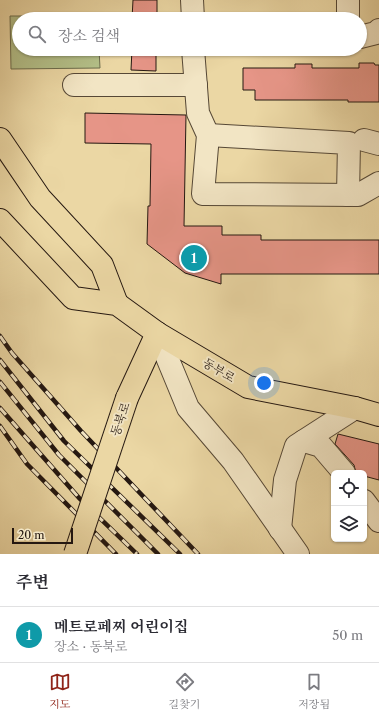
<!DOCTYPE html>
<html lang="ko">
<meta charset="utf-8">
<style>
:root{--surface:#fff;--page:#f2f2f3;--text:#2b2b33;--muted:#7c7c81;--line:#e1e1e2;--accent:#8f2418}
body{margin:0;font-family:"Libre Caslon Text","Noto Serif KR",serif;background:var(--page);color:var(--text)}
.controls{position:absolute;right:12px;bottom:12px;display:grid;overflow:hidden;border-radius:6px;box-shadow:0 1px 3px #0004}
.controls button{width:36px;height:36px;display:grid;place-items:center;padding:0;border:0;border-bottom:1px solid var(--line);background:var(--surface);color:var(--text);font:20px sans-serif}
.scale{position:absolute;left:12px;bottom:10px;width:61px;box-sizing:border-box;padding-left:4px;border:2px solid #251811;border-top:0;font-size:11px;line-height:14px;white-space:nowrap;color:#251811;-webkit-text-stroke:3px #f2e5c4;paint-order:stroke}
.you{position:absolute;left:264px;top:383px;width:14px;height:14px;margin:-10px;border:3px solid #fff;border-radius:50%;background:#1a73e8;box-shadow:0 0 0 6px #1a73e833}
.badge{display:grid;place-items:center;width:26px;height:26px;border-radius:50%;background:var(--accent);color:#fff;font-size:13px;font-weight:700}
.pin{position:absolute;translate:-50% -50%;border:2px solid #fff;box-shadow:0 1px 4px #0006}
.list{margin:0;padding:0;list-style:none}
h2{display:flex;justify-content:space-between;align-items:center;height:52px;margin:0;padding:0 16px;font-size:17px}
h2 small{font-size:13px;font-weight:400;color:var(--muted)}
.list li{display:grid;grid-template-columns:26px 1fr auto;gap:12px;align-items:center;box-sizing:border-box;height:56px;padding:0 16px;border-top:1px solid var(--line)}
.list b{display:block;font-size:15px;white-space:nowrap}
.list p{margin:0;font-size:13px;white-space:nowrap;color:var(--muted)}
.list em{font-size:13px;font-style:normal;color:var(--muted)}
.icon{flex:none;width:22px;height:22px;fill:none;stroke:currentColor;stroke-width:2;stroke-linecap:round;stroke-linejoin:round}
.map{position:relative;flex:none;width:379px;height:554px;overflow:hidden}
.search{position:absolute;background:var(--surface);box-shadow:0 1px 3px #0004;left:12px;right:12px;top:12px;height:44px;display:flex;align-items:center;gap:10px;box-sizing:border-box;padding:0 14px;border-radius:22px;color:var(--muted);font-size:15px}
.sheet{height:108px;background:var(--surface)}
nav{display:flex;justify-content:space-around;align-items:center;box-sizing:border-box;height:56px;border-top:1px solid var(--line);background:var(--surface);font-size:11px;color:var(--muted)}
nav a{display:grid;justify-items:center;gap:2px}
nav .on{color:var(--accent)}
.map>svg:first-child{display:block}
</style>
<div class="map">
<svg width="379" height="554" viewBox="0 0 379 554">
<rect width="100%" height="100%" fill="#ebd7a4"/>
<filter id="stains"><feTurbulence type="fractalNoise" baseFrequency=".005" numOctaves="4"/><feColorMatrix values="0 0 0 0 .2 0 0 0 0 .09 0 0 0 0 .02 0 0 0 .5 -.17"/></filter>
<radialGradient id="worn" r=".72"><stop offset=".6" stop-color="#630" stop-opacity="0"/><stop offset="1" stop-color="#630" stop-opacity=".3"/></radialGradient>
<path fill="#b3bf88" stroke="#6c6c4c" d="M10,16H99V19H19V49H99L100,68L11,69Z"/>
<g fill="#e69587" stroke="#251811">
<path d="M133,0H157V19H132Z"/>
<path d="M132,49H156V71L131,70Z"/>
<path d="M359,63H374L375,65H379V102H348V100H255V90H243V68H295V64H312V68H359Z"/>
<path d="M85,113L186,115L184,226H222V235H261V240H379V274H221V284L185,273L147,244L148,206H150L151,144L85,143Z"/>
<path d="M338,434L379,444V480L364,476V473H356L354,465L335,444Z"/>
</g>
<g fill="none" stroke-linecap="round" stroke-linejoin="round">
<defs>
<g id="minor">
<path d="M192,0L193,19"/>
<path d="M348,0V19"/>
<path d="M360,37L376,33L379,30"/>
<path d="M193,49L198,113L208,135L203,194L358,195L379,183"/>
<path d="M74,85H196"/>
<path d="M208,135L349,143L348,195"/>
<path d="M364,140L379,144"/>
<path d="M157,333L188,408L233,461L298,554"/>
<path d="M304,441L321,446L344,473"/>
<path d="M364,501L379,521"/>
<path d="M280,529L285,480L296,446L355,408"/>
</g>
<g id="major">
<path d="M0,139L40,198L102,265L117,304"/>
<path d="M0,220L73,298L117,304L157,333L127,398"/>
<path d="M157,333L248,387L355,408L379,415"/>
</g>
</defs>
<use href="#minor" stroke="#564836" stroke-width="24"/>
<use href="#major" stroke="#251811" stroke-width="24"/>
<use href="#minor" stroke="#f2e5c4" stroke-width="22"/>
<use href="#major" stroke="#ebd7a4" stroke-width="22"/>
<defs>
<g id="rail">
<path d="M0,336L12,353L81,431L198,554"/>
<path d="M0,360L64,441L180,554"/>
<path d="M0,382L59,455L158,554"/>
<path d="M0,408L80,499L137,554"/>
<path d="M0,426L27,464L116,554"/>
</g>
</defs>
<use href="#rail" stroke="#251811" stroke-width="4.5"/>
<use href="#rail" stroke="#f2e5c4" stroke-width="3" stroke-dasharray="9" stroke-linecap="butt"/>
<defs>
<path id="major-bridge" d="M75,554L127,398"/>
</defs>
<use href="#major-bridge" stroke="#251811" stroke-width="24" stroke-linecap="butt"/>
<use href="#major-bridge" stroke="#ebd7a4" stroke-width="22"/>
</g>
<g text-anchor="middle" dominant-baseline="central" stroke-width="4" stroke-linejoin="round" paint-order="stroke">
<g font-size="12" fill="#251811" stroke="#f2e5c4">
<text transform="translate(219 370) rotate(31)">동부로</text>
<text transform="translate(120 419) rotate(-71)">동북로</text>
</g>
</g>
<rect width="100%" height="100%" filter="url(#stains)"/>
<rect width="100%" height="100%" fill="url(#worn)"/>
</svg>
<div class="controls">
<button><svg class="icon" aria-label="locate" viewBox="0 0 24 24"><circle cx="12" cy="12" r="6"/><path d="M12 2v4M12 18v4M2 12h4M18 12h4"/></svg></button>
<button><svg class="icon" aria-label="layers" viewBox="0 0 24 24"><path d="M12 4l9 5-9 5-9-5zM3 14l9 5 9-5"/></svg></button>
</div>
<div class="scale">20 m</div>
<div class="you"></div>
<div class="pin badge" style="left:194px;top:258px;background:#0f9aa8">1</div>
<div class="search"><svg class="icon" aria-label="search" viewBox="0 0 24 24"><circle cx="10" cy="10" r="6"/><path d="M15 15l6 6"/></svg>장소 검색</div>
</div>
<section class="sheet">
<h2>주변<small></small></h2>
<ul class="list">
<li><span class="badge" style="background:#0f9aa8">1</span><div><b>메트로페찌 어린이집</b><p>장소 · 동북로</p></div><em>50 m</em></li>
</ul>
</section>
<nav>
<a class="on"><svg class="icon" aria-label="map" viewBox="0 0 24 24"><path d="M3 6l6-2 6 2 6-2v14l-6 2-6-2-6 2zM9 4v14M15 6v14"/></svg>지도</a>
<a><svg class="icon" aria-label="directions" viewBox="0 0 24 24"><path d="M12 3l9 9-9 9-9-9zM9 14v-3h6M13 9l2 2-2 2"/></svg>길찾기</a>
<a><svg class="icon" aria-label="saved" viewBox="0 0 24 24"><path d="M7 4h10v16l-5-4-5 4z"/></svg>저장됨</a>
</nav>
